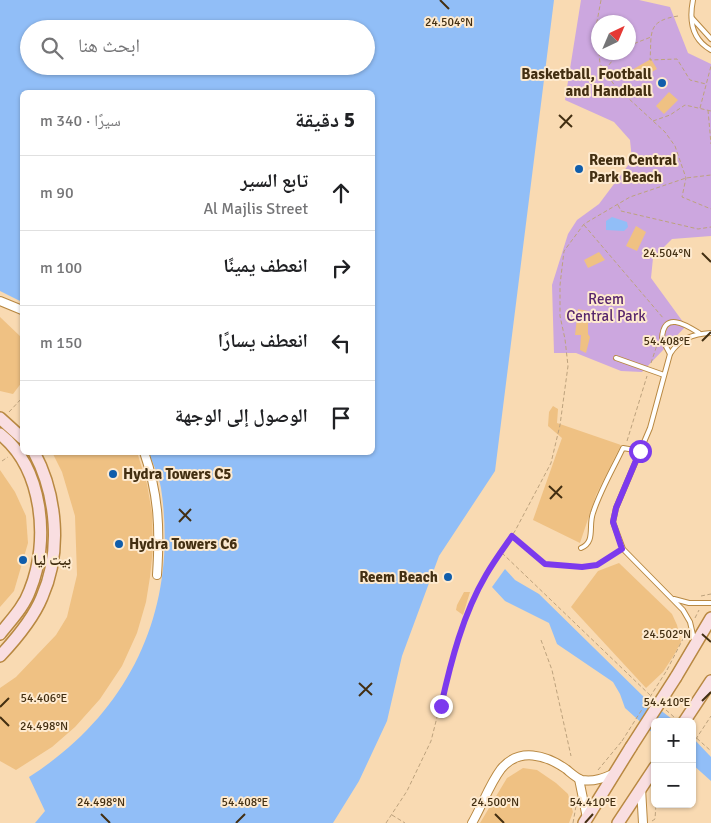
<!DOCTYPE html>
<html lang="ar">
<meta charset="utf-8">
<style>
:root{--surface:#fff;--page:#f6f6f6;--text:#202124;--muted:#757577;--line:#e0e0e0}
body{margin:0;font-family:Signika,"Noto Naskh Arabic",sans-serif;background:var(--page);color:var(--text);direction:rtl}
.controls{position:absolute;right:15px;bottom:15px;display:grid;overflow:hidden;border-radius:8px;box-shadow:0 1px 4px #0004}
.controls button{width:45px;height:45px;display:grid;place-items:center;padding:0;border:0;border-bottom:1px solid var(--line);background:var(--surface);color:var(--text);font:25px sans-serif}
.compass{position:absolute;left:591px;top:15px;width:45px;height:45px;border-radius:50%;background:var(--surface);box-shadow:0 1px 4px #0004;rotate:44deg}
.stop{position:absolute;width:15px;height:15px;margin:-11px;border:4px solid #7c3aed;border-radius:50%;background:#fff}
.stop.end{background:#7c3aed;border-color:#fff;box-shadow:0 1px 5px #0008}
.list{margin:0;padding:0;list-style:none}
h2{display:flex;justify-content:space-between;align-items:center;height:65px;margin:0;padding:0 20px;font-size:21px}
h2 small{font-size:16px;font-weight:400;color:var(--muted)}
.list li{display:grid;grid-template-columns:32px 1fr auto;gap:15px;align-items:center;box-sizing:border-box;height:75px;padding:0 20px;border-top:1px solid var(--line)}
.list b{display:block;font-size:19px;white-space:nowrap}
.list p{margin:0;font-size:16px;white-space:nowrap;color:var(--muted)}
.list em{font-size:16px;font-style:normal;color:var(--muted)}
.icon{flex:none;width:28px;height:28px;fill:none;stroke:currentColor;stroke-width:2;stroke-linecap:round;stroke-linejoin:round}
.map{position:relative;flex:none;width:711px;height:823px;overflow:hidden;direction:ltr}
.search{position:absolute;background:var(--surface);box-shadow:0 1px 4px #0004;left:20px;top:20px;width:355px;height:55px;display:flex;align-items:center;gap:12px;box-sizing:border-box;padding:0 18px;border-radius:28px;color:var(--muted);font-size:19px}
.panel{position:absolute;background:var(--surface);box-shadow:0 1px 4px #0004;left:20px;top:90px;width:355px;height:365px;border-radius:8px;direction:rtl}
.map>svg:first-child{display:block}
</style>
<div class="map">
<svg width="711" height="823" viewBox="0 0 711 823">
<rect width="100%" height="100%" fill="#f9dab2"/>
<path fill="#cca7df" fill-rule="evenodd" d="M581,0H639L670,7L688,53L711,64V236L672,239L653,258L651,278L686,326L642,372L621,371L576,353H554L552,285L568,234L577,220L599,204L632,160L630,140L614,122L565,100ZM598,22H628V52H598Z"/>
<g fill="#91bef7" fill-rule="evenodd">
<path d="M0,0H554L495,471L439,556L402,656L387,721L359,781L333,823H35L45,811L29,777C131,712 179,608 161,488C159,476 153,464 149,453L372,452V92H22V302L0,291ZM29,29H366V66H29Z"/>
<path d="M612,217L627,222L628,227L624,231L606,230V221Z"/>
<path d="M505,569L515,580L539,594L647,700L676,722H655V735L625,708L620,694L613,682L557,644L549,623L505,601L492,587Z"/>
<path d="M692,737L711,757V781L692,764Z"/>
</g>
<g fill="#efc183">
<path d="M651,59L657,69L636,81L630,71Z"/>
<path d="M669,92L678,100L664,114L656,106Z"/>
<path d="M636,226L646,232L637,251L626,246Z"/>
<path d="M599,252L605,260L588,268L584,260Z"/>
<path d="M578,309L588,311V334L590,337L586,353L580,350L581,335H575Z"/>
<path d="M0,317L22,338V382L13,394L0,391Z"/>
<path d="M553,406L558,409L557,423L621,445L596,495L580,543L533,520L562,438L548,426L549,412Z"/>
<path d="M52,452H137L147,484L152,513L153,548L150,577L146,602L137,633L122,666L100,699L75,727L52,747L16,770L0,761V688L16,677L56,635L67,617L77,575L75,516L62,472Z"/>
<path d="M0,470L15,492L26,516L28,543L14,591L0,607Z"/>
<path d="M619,563L672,614L677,625L681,642L674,655L663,672L646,688L571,607L598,571Z"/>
<path d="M464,592H470L463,615L456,610L457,605Z"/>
<path d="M523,768L537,770L556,783L568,794L573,812L569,823H480L507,778Z"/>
</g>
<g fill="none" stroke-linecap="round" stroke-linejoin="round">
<defs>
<g id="lane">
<path d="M693,0C689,20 691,39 711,50"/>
<path d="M692,18L711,39"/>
<path d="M670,354L662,339C663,311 685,324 699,333"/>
<path d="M616,358L664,375"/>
<path d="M581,548C596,542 588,526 593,513C600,491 613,469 623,448L640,451"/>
<path d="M674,599L689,603H711"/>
<path d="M694,639L690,622L683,610L623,549L613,522L616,508L650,428L670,354C680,338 693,334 711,333"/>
</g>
<g id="street">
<path d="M0,301L22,310"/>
<path d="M144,452C159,495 160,530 157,575"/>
<path d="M579,779L587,818"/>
<path d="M641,788L643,823"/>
<path d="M472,823C482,806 489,785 501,769C519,747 546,755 566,769C571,773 576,778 582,780C594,782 604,778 615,773"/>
</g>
<g id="secondary">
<path d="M0,418L22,438"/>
<path d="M0,434C43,468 50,541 30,590C24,607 11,620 0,634"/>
<path d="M0,656C16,639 33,619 42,597C62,552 57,495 34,452"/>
<path d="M676,677L711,618"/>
<path d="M684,722L711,681"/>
<path d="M584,823L631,747"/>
<path d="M618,823L655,767"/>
</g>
</defs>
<use href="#lane" stroke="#b88842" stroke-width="6"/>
<use href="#street" stroke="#b88842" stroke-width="10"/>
<use href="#secondary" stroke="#b88842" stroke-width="14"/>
<g stroke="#bda27d" stroke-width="1" stroke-dasharray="4 2.5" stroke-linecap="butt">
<path d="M678,16C646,21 652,33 650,60L677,59L690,80L706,84"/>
<path d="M628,46L651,37"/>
<path d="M598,49L596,27L601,0"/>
<path d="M599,52L600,64L615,86L665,132L675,146L686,178L682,197L711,209"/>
<path d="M605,70L619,52"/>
<path d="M700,108L711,66"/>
<path d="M708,110L711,144"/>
<path d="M653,121L670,115L685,105L711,111"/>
<path d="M618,205L621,211L698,229L711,227"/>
<path d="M584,225L664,319"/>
<path d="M651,363L657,345"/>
<path d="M9,412L22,398"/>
<path d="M627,441L647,376"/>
<path d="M2,461L8,457"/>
<path d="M512,536L545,564L582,567L597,565L617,553"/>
<path d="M502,553L652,697"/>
<path d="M701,596L711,594"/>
<path d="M695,618L699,610"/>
<path d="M541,640L552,670L571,756"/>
<path d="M667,670L686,633"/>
<path d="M666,710L674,717"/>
<path d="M692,734L711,751"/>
<path d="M598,770L622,741"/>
<path d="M392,815L405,823"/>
<path d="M652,821L655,819L656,804"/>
<path d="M386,823L407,791L431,741L451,662L466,619L485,576L515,531L551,463L560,425L568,366L565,339L560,316V285L564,251L584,224L630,197L686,178L711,175"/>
<path d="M573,823L576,806"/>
</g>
<use href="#lane" stroke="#fff" stroke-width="4"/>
<use href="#street" stroke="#fff" stroke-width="8"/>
<use href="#secondary" stroke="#f9dee1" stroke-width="11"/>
<defs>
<path id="secondary-bridge" d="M631,747L676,677"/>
</defs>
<use href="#secondary-bridge" stroke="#b88842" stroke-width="14" stroke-linecap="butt"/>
<g stroke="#bda27d" stroke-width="1" stroke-dasharray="4 2.5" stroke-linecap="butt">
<path d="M622,741L667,670"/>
<path d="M692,745L711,716"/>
</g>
<use href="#secondary-bridge" stroke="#f9dee1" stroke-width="11"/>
</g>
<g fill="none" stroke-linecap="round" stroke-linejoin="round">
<path stroke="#7c3aed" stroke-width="6" d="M441,706C451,661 463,614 486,575C494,561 503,549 512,536L545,564L582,567L597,565L622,549L613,522L616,508L640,451"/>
</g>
<path fill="none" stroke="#432f12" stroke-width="2" d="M440,0L449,9M559,115L572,127M560,128L572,115M702,253L711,262M702,341L711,332M549,486L562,498M550,499L562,486M179,509L191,521M179,522L191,509M702,634L711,642M359,683L372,695M359,696L372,683M702,701L711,692M0,707L9,698M0,717L9,726M101,814L110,823M495,814L504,823M236,823L245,814M585,823L593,814"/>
<g fill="#105dab" stroke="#feeacf" stroke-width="2">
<circle cx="662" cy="83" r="5"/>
<circle cx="579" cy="169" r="5"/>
<circle cx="113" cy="474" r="5"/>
<circle cx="119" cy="544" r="5"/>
<circle cx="23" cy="560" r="5"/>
<circle cx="448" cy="577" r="5"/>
</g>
<g text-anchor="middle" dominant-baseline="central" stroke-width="4" stroke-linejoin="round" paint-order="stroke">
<g font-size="15" font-weight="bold" fill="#432f12" stroke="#feeacf" text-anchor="start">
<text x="652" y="74" text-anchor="end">Basketball, Football<tspan x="652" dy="17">and Handball</tspan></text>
<text x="589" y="160">Reem Central<tspan x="589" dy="17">Park Beach</tspan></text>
<text x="123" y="474">Hydra Towers C5</text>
<text x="129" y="544">Hydra Towers C6</text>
<text x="33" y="560">بيت ليا</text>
<text x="438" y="577" text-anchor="end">Reem Beach</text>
</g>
<g font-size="15" fill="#57256c" stroke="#feeacf">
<text x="606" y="299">Reem<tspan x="606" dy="17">Central Park</tspan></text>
</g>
</g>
<g font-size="12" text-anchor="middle" fill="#432f12" stroke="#feeacf" stroke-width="4" stroke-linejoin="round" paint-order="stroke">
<text x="449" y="26">24.504°N</text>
<text x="667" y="257">24.504°N</text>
<text x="667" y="345">54.408°E</text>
<text x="667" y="638">24.502°N</text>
<text x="44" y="702">54.406°E</text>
<text x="667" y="706">54.410°E</text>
<text x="44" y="730">24.498°N</text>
<text x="245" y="806">54.408°E</text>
<text x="593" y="806">54.410°E</text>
<text x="101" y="806">24.498°N</text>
<text x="495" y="806">24.500°N</text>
</g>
</svg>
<div class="controls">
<button>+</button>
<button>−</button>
</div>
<svg class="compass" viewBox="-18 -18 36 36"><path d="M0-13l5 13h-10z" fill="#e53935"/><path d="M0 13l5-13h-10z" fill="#757577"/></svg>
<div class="stop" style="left:640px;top:451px"></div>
<div class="stop end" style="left:441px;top:706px"></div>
<div class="search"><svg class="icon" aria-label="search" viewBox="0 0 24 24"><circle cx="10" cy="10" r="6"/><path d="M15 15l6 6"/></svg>ابحث هنا</div>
<section class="panel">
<h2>5 دقيقة<small>سيرًا · 340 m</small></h2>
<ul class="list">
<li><svg class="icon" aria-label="ahead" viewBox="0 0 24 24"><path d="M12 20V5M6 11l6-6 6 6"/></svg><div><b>تابع السير</b><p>Al Majlis Street</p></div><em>90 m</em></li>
<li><svg class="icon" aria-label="right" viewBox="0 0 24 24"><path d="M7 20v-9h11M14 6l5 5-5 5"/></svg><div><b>انعطف يمينًا</b></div><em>100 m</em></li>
<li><svg class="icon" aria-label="left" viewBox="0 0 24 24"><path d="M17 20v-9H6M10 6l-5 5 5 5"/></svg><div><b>انعطف يسارًا</b></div><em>150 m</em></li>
<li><svg class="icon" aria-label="arrive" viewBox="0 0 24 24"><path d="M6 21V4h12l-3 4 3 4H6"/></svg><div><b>الوصول إلى الوجهة</b></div></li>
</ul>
</section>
</div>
